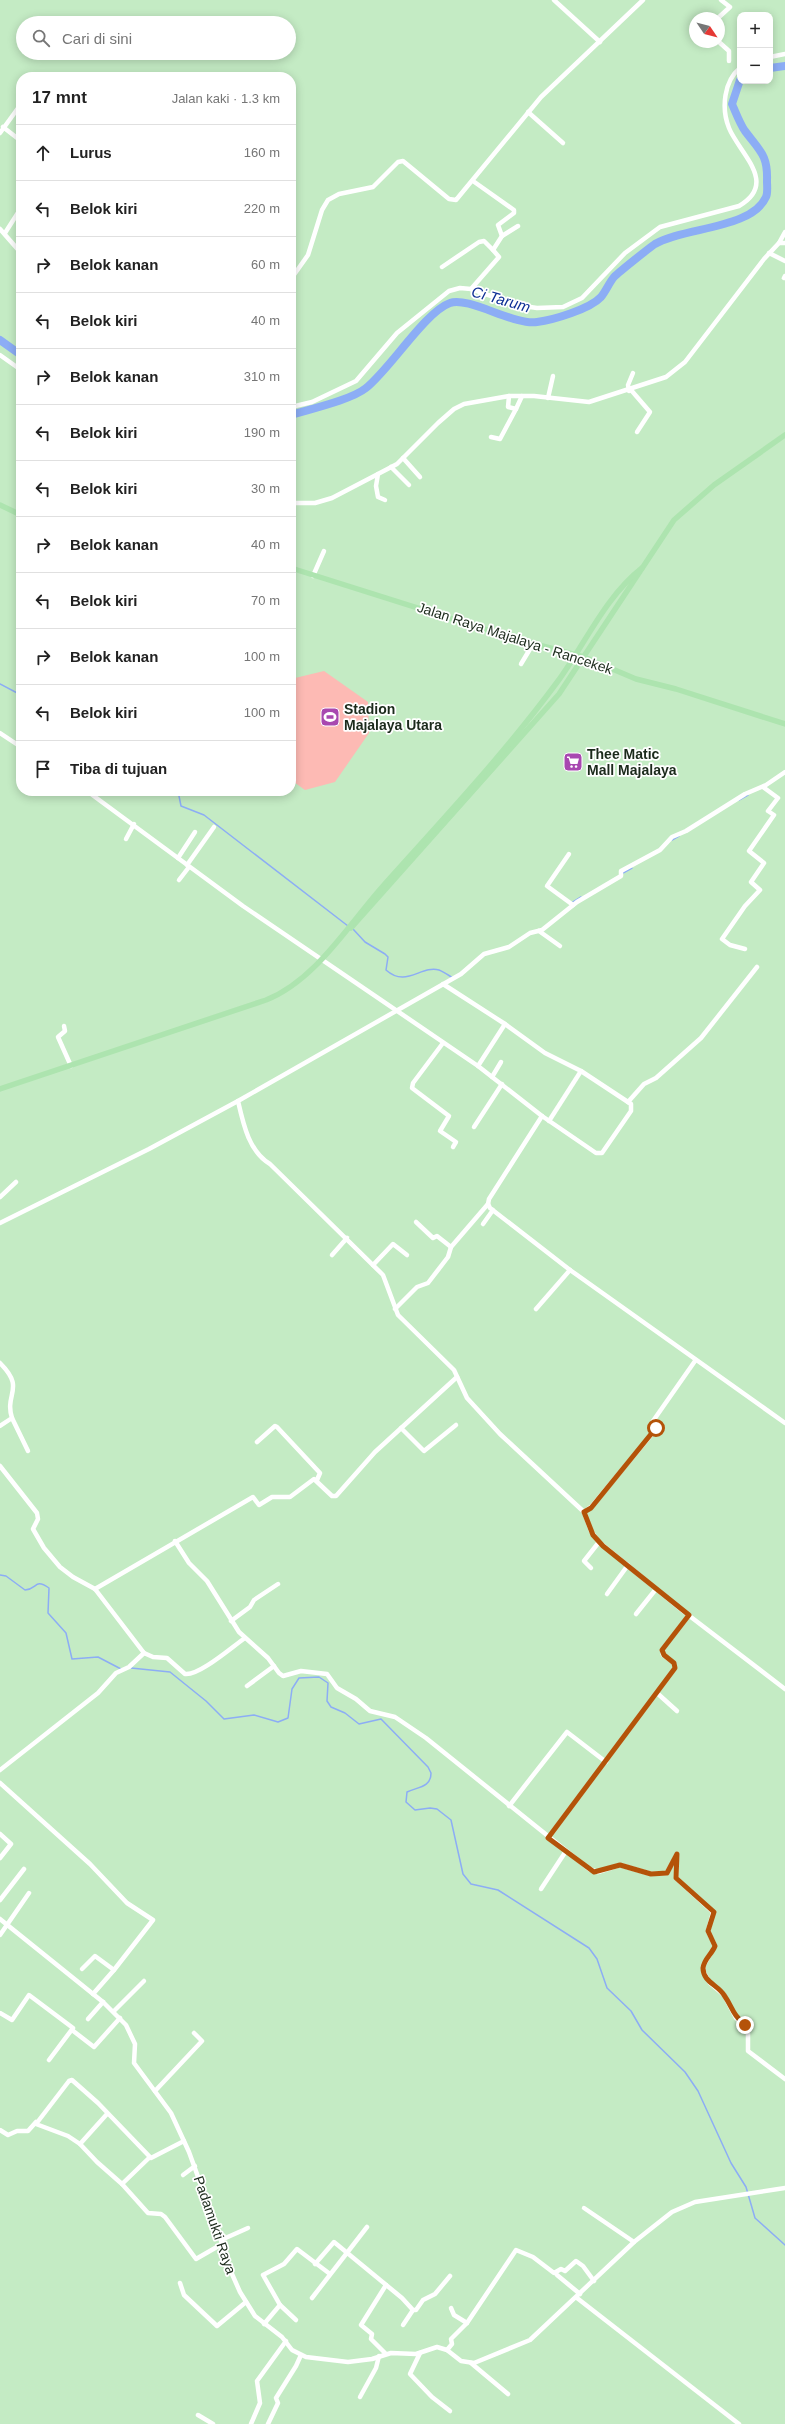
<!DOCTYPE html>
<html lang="id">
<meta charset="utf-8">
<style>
:root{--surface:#fff;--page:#f2f2f2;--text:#222;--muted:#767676;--line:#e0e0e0}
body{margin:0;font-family:Helvetica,sans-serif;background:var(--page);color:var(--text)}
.controls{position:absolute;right:12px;top:12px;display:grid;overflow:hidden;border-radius:8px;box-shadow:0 2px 10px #0003}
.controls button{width:36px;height:36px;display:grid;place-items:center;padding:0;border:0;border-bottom:1px solid var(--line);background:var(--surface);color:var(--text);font:20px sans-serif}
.compass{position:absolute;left:689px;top:12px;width:36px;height:36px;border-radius:50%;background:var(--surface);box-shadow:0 2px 10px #0003;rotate:125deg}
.stop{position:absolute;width:12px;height:12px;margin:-9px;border:3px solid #b45309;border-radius:50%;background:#fff}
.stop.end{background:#b45309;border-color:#fff;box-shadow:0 1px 4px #0008}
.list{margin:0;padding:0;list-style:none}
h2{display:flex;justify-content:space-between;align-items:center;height:52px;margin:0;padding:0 16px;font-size:17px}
h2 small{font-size:13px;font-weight:400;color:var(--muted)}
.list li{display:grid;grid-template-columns:26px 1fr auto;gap:12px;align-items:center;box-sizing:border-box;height:56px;padding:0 16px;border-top:1px solid var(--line)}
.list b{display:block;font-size:15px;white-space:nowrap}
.list em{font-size:13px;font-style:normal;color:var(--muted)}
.icon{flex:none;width:22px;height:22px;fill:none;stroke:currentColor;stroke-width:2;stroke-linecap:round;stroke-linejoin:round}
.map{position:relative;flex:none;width:785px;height:2424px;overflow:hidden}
.search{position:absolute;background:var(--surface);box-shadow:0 2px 10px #0003;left:16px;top:16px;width:280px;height:44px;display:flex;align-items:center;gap:10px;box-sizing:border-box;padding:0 14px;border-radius:22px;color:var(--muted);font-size:15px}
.panel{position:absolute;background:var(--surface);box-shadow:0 2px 10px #0003;left:16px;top:72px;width:280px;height:724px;border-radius:16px}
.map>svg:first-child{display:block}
</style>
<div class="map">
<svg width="785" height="2424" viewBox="0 0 785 2424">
<rect width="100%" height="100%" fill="#c4ebc4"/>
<path fill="#fdbab4" d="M324,671L368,702L369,733L335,782L305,790L291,780V679Z"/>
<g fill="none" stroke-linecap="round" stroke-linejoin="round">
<g stroke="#8cadf5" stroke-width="1.5">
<path d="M0,684L21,695"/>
<path d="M178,791L181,806L204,815L348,926"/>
<path d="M739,800L748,795"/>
<path d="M672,840L679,836"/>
<path d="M623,873L632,868"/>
<path d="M573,902L581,897"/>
<path d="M353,929L365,942L385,954L388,957L386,970C406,988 421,965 439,970C444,972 448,975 453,978"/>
<path d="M0,1575L6,1576L25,1590C38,1589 34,1578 49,1588L48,1613L66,1633L72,1659L98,1657L121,1669"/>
<path d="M131,1668L170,1672L206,1701L224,1719L254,1715L278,1722L288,1718L292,1689L299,1678L319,1677L328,1683L327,1701L331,1707L345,1713L359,1724L381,1719L428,1767L431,1773C431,1788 417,1787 407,1792L406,1802L415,1810L430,1808L437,1809L451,1820L463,1874L471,1884L498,1890L589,1948L597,1959L607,1988L631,2011L642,2030L685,2072L698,2091L731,2163L746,2187L755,2218L785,2245"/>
</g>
<g stroke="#8cadf5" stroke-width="8">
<path d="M770,68L785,66"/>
<path d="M0,340L21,355"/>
<path d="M291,415C310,409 351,400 366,388C391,368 425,312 450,303C468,296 515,326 537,322C553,320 590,309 601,297C606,291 609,283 614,277C619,272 649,248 655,244C684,227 752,229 766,197C768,193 767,186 767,181C768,155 760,151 745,131C740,124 736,113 732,104L740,80"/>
</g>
<g stroke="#fff" stroke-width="4.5">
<path d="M554,0L600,42"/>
<path d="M718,18L730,7L721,0"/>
<path d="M719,42L729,51V61"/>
<path d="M770,57L785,54"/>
<path d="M528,112L563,143"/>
<path d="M3,127L21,141"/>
<path d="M0,133L21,104"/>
<path d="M0,229L21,253"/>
<path d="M5,233L21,208"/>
<path d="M502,236L518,226"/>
<path d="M779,243L785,232"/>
<path d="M769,253L785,261"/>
<path d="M442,267L479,242L484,241L493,250L502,236L498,225L514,213V210L473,181"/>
<path d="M784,278L785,276"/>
<path d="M291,279L308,255L322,210L328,200L339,194L373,187L398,162L403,161L449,199L456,200L541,97L643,0"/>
<path d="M471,289L499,257L493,250"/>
<path d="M0,355L21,370"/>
<path d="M631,390L650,412L637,432"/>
<path d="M629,391L628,385L633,373"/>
<path d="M509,396L508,407L516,409L522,396"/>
<path d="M548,398L553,376"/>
<path d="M291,407L312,402L356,381L397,333L449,291L460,288L471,289L517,305L537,308L563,307L582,298L625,253L660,227L739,206C779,183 739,153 729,128C721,108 724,81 740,68"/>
<path d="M491,437L500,439L516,409"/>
<path d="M403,458L420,477"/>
<path d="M391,467L409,485"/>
<path d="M378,474L376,486L378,497L385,500"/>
<path d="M291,503H315L332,498L378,474L397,464L438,423L454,409L464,404L509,396H534L589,402L666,377L685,362L764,259L779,243H785"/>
<path d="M313,576L324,551"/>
<path d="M521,664L533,644"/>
<path d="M0,733L21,747"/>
<path d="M785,772L766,785L745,794L686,831L672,837L660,850L621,871V876L577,902L542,930L530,933L509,947L484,954L461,974L238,1101C243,1123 249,1152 270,1164L383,1275L398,1315L454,1370L467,1398L500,1434L584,1512L591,1531L599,1542L683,1611L785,1689"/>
<path d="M87,791L243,906L478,1066L542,1116L596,1153H602L631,1111V1104L581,1071L545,1053L505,1024L443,984"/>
<path d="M126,839L134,824"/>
<path d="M569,854L547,886L573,905"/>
<path d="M178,858L195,832"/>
<path d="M187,865L214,827"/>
<path d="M179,880L189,867"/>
<path d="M539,931L560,946"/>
<path d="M745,949L730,945L722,939L745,906L760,890L751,882L764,863L749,851L774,815L768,811L778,798L763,787"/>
<path d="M64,1026L65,1031L58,1037L71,1066"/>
<path d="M443,1043L413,1083L412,1088L449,1116L440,1131L456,1142L453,1147"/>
<path d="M478,1066L505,1024"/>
<path d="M492,1077L501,1062"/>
<path d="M628,1102L644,1084L656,1078L701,1038L757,967"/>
<path d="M542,1116L489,1199L488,1204L490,1208L570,1270L785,1423"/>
<path d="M549,1121L581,1071"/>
<path d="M474,1127L502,1084"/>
<path d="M0,1197L16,1182"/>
<path d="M416,1222L433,1238L437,1236L451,1247"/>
<path d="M0,1223L149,1149L238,1101"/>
<path d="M483,1224L493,1210"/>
<path d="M332,1255L347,1238"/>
<path d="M373,1265L393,1244L407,1255"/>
<path d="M395,1309L417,1287L428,1283L448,1257L451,1247L488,1204"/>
<path d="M536,1309L570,1270"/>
<path d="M0,1363C26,1389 4,1393 12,1418L0,1426"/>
<path d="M12,1418L28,1451"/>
<path d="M401,1428L424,1451L456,1425"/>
<path d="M257,1442L275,1426L277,1427L320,1473L317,1480"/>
<path d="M0,1466L37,1513L38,1519L33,1529L44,1548L60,1567L73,1577L95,1589L144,1653L153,1657L167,1658L185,1674C199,1676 232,1647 245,1638"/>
<path d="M584,1512L592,1506L656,1429L653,1421L695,1361"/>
<path d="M175,1541L189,1563L207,1581L239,1632L268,1658L279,1673L283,1676L301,1671L327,1674L337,1688L356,1699L370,1711L395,1717L426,1738L589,1869L598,1872L620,1865L651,1874L667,1873L677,1854L676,1878L713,1912L708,1931L715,1946L703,1966L704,1973L710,1983L724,1995L736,2018L748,2029V2051L785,2079"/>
<path d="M591,1568L584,1561L599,1542"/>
<path d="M95,1589L253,1497L259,1505L272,1497H290L314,1479L332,1496H336L375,1452L457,1377"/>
<path d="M607,1594L628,1565"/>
<path d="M636,1614L656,1589"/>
<path d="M231,1621L250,1607L254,1600L278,1584"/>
<path d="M247,1686L274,1666"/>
<path d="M657,1693L677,1711"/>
<path d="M0,1770L98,1693L116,1673L129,1667L144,1653"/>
<path d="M0,1783L90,1864L127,1903L153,1920L114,1970L93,1994"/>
<path d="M509,1806L567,1732L606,1762"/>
<path d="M0,1834L11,1844L0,1858"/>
<path d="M548,1838L675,1668L674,1663L663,1655L662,1650L689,1615"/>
<path d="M541,1889L566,1851"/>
<path d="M0,1900L24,1869"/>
<path d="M0,1919L103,2002L126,2025L135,2044L134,2063L171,2113L189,2152L221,2240L224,2256L240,2292L255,2316L282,2337L292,2350L306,2357L348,2362L372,2359L391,2353L416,2354L437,2347L447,2350L461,2361L474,2363L530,2340L634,2242L672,2212L695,2202L785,2188"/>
<path d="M0,1935L29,1893"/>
<path d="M82,1969L95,1956L114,1970"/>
<path d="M114,2011L144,1981"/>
<path d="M0,2013L12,2020L29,1995L73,2028L49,2060"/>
<path d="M88,2019L103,2002"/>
<path d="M72,2030L94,2047L120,2018"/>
<path d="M155,2091L202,2041L194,2033"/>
<path d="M107,2114L80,2144L97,2162L122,2184"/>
<path d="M0,2130L8,2135L17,2131H28L36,2122"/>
<path d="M80,2144L68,2136L36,2124L69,2081L72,2080L98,2103L150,2157L122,2184L148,2213L161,2214L165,2217L196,2259L222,2244"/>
<path d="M151,2158L184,2141"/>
<path d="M183,2175L195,2166"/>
<path d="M584,2208L634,2242"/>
<path d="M221,2240L248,2228"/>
<path d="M315,2264L334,2242L402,2298L413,2310H416L423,2300L435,2294L450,2276"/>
<path d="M557,2275L580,2294"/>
<path d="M180,2283L184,2295L217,2326L246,2302"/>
<path d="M386,2285L361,2325L372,2334L371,2339L386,2354"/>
<path d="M312,2298L367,2227"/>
<path d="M577,2298L739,2424"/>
<path d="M280,2305L296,2320"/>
<path d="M451,2308L454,2315L467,2323"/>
<path d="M264,2324L280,2305L263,2275L284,2264L297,2249L330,2274"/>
<path d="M403,2325L413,2310"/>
<path d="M447,2350L452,2344L451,2339L467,2323L516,2250L533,2257L554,2273L561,2269L565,2271L576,2261L583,2266L594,2281"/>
<path d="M420,2353L410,2374L432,2397L450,2411"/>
<path d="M471,2363L508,2394"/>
<path d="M360,2397L376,2368L379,2356"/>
<path d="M198,2415L213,2424"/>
<path d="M251,2424L260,2403L257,2381L286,2341"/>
<path d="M268,2424L278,2403L276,2398L296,2366L301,2355"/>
</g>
<g stroke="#ade4af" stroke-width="5.5">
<path d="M0,505L21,515"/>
<path d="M291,568L516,639L584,657L636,679L676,689L785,724"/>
<path d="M351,928L559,694L674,520L714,485L785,435"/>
<path d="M0,1089L266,1000C315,981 349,924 383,886C443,819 505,753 558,681C585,644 605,597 642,568"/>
</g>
</g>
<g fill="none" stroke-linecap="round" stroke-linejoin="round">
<path stroke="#b45309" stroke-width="5" d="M656,1428L591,1508L584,1512L593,1535L603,1546L689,1615L662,1650L664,1655L674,1663L675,1668L548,1838L594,1872L620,1865L651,1874L667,1873L677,1854L676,1878L714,1912L708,1931L715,1946C712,1954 704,1959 703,1968C703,1982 718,1985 724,1995C733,2008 732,2014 745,2025"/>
</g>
<defs>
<symbol id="stadium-square" viewBox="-11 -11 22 22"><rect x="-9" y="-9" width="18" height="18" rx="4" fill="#a848b0" stroke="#fff"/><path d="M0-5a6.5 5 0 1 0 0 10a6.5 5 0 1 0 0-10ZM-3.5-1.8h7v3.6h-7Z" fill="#fff"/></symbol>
<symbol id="supermarket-square" viewBox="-11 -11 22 22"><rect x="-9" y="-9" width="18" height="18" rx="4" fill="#a848b0" stroke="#fff"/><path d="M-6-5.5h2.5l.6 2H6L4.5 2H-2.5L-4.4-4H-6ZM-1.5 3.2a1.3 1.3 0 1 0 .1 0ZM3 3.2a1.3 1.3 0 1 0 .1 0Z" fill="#fff"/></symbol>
</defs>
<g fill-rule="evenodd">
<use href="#stadium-square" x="319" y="706" width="22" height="22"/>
<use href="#supermarket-square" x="562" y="751" width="22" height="22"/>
</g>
<g text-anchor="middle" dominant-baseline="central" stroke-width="3.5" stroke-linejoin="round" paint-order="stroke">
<g font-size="14" fill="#1b2a1b" stroke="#fff">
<text transform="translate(515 638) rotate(18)">Jalan Raya Majalaya - Rancekek</text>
<text transform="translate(215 2225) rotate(71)">Padamukti Raya</text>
</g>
<g font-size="14" font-weight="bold" fill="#1b2a1b" stroke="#fff" text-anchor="start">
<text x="344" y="709">Stadion<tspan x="344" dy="16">Majalaya Utara</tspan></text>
<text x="587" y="754">Thee Matic<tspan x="587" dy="16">Mall Majalaya</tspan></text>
</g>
<g font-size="15" font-style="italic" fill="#0f3095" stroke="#fff">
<text transform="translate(501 299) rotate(16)">Ci Tarum</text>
</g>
</g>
</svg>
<div class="controls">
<button>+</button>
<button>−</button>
</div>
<svg class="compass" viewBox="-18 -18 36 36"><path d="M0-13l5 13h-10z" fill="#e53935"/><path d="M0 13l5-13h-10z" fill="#767676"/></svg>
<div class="stop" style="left:656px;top:1428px"></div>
<div class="stop end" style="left:745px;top:2025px"></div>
<div class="search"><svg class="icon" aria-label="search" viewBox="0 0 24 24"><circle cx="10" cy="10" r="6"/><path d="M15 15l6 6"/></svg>Cari di sini</div>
<section class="panel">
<h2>17 mnt<small>Jalan kaki · 1.3 km</small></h2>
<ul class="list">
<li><svg class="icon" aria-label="ahead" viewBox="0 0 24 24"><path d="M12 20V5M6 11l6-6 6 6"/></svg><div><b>Lurus</b></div><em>160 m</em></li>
<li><svg class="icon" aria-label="left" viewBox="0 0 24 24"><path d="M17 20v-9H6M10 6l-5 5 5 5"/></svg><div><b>Belok kiri</b></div><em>220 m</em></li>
<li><svg class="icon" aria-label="right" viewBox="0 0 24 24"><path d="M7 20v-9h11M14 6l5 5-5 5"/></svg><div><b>Belok kanan</b></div><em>60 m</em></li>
<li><svg class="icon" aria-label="left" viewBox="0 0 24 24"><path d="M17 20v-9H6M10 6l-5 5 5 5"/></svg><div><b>Belok kiri</b></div><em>40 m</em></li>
<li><svg class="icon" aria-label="right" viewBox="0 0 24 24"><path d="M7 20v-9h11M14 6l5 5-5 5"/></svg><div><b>Belok kanan</b></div><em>310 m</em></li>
<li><svg class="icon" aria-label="left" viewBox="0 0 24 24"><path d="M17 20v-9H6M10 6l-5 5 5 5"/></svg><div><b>Belok kiri</b></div><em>190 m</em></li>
<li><svg class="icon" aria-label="left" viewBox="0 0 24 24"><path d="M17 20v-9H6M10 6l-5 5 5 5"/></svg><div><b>Belok kiri</b></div><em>30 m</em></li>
<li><svg class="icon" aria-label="right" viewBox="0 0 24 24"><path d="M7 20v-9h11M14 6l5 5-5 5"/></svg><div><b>Belok kanan</b></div><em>40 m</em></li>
<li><svg class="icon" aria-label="left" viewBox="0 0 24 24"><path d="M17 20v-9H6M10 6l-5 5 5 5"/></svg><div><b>Belok kiri</b></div><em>70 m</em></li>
<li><svg class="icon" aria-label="right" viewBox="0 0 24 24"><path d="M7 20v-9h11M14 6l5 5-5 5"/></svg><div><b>Belok kanan</b></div><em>100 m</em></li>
<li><svg class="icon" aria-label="left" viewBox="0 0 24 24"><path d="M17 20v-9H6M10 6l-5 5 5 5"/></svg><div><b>Belok kiri</b></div><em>100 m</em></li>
<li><svg class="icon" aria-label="arrive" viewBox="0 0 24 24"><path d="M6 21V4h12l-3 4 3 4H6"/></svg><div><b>Tiba di tujuan</b></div></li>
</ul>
</section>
</div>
